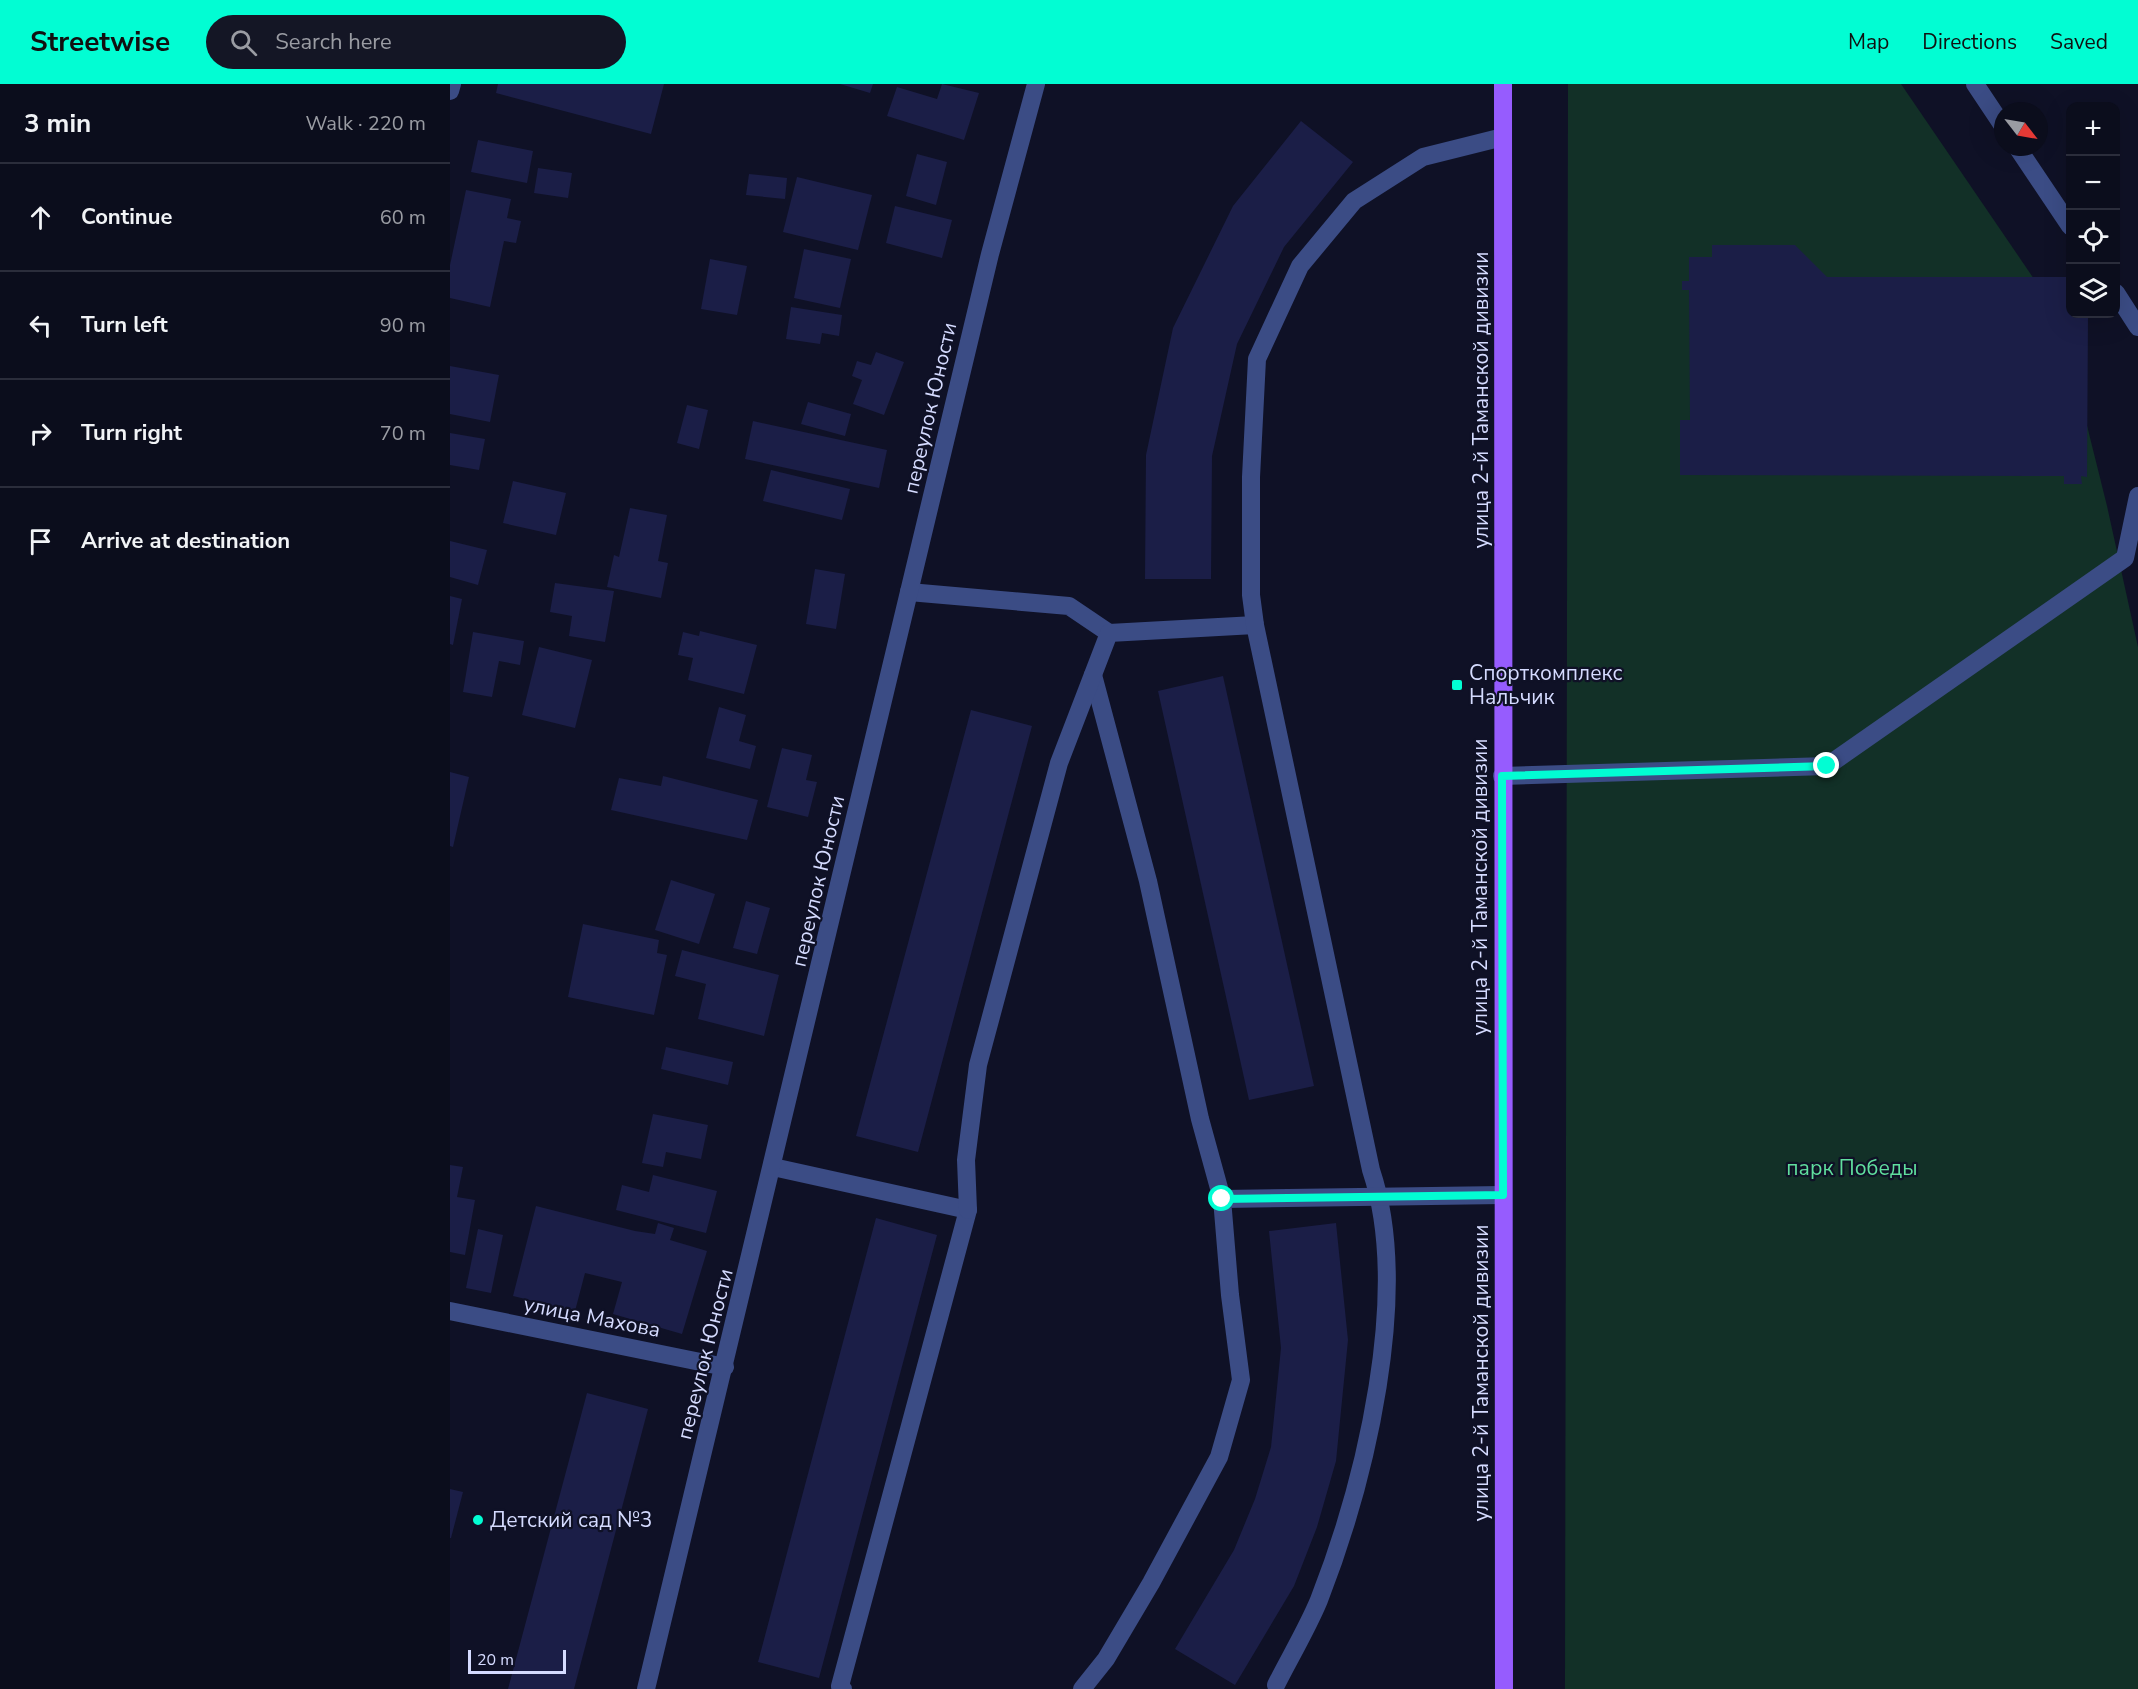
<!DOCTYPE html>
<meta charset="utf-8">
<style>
:root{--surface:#0b0d1c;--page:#141625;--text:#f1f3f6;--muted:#9a9ca3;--line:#2b2d3b;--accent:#02fdd3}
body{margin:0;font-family:"Nunito Sans",sans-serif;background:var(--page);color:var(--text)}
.controls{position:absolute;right:18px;top:18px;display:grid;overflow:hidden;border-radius:12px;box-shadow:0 6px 24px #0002}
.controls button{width:54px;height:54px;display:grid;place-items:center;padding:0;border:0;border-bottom:2px solid var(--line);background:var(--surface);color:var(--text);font:30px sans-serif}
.compass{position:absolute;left:1544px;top:18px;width:54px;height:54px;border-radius:50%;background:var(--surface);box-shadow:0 6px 24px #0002;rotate:121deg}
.scale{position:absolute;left:18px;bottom:15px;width:98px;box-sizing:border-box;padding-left:6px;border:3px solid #d5dbff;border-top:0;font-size:16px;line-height:21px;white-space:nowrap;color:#d5dbff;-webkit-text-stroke:4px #0f1126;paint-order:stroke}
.stop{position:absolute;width:18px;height:18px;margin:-14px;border:4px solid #02fdd3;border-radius:50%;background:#fff}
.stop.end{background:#02fdd3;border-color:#fff;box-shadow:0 2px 6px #0008}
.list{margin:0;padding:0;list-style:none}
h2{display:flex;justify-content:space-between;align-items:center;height:78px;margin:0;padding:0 24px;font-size:26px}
h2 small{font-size:20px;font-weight:400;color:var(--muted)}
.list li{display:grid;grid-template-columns:39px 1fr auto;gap:18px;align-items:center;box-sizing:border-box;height:108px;padding:0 24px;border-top:2px solid var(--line)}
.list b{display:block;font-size:22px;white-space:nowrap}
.list em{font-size:20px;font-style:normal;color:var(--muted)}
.icon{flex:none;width:33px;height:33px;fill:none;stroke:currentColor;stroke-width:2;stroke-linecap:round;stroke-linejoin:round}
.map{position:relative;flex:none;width:1688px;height:1605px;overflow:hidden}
header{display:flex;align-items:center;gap:36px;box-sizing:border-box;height:84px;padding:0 30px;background:var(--accent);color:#111}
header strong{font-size:28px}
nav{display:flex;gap:33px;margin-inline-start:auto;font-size:21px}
.search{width:420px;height:54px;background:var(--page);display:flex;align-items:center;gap:15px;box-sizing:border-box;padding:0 21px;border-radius:33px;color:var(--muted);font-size:22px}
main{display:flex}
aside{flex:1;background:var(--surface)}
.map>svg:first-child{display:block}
</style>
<header>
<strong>Streetwise</strong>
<div class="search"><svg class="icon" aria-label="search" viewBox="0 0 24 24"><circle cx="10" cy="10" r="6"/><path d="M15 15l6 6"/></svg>Search here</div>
<nav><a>Map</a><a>Directions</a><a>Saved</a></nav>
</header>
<main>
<aside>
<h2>3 min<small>Walk · 220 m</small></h2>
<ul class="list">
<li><svg class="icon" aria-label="ahead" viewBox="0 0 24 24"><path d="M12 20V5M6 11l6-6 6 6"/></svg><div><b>Continue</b></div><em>60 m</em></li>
<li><svg class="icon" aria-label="left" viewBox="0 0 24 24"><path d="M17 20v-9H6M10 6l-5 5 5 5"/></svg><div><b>Turn left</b></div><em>90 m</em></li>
<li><svg class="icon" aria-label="right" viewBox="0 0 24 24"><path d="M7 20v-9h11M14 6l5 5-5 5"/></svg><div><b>Turn right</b></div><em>70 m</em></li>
<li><svg class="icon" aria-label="arrive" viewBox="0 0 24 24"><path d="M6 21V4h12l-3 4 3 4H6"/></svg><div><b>Arrive at destination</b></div></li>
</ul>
</aside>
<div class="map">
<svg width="1688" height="1605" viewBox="0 0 1688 1605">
<rect width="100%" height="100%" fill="#0f1126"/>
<path fill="#123027" d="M1118,0H1451L1610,233L1657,422L1688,563V1605H1115Z"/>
<g fill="#1b1e47">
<path d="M48,0H214L201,50L46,9Z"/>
<path d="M390,0H423L420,9Z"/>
<path d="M492,0L529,9L514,56L437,32L447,3L487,15Z"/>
<path d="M851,37L903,78L834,163L787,260L762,372L761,495H695L696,371L723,244L783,122Z"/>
<path d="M28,56L83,67L77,99L21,88Z"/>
<path d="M467,70L497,78L486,121L456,112Z"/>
<path d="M88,84L122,89L118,114L84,109Z"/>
<path d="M299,90L337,94L335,115L296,111Z"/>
<path d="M347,93L422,111L408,166L333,148Z"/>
<path d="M16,106L61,115L57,134L71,137L66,159L54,157L40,223L0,214V181Z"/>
<path d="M445,122L502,136L492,174L436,159Z"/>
<path d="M1262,161H1345L1377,193H1618V182H1620V230H1638L1637,393L1631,392L1632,400H1614V392L1230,391V336H1240L1239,206H1232V197H1239V173H1262Z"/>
<path d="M354,165L401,175L390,224L344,214Z"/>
<path d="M260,175L297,182L287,231L251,225Z"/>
<path d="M341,223L392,231L389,252L372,249L370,260L336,255Z"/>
<path d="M426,268L454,278L434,331L403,320L412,296L402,292L407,277L421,281Z"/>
<path d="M0,282L49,291L40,338L0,330Z"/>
<path d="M358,318L401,330L395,352L351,340Z"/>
<path d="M237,321L258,326L249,365L227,359Z"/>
<path d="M303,337L437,366L429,404L295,375Z"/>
<path d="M0,349L35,355L29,386L0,381Z"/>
<path d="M321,386L400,405L392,436L313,417Z"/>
<path d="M63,397L116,409L106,451L53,439Z"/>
<path d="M180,424L217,431L208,477L218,479L211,514L157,503L164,471L169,473Z"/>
<path d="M0,457L37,466L28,501L0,493Z"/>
<path d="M365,485L395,490L386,545L356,540Z"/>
<path d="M105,499L164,507L155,558L119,552L122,532L100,528Z"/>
<path d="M0,512L12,515L3,561L0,560Z"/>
<path d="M250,547L307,561L294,610L238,596L243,574L228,571L233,548L249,552Z"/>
<path d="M23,548L74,557L70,581L49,577L42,613L13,608Z"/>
<path d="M89,563L142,576L125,644L72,631Z"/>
<path d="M773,592L864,1002L799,1016L708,607Z"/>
<path d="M269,623L296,631L289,657L306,662L300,685L256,674Z"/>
<path d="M521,626L582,642L468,1068L406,1052Z"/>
<path d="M332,664L362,671L356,696L367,698L358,733L317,723Z"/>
<path d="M0,688L19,693L3,763L0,762Z"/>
<path d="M213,692L308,716L297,756L161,726L169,694L211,702Z"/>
<path d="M221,796L265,810L249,860L205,846Z"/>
<path d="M296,817L320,824L307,870L283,864Z"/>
<path d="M133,840L209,856L207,869L217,871L204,931L118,913Z"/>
<path d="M232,866L329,891L314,952L248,935L256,900L225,892Z"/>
<path d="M216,963L283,978L278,1001L211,985Z"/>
<path d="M203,1030L258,1041L251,1075L216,1068L213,1083L192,1079Z"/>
<path d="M0,1081L13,1083L7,1113L25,1116L15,1171L0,1168Z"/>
<path d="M203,1091L267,1107L256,1149L166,1126L172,1101L199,1108Z"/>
<path d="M86,1122L185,1147L205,1150L208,1139L224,1144L220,1156L257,1167L232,1250L163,1230L172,1198L135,1189L125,1227L63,1212Z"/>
<path d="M426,1134L487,1151L369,1594L308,1578Z"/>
<path d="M886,1139L898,1256L886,1377L867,1443L844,1502L785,1601L725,1565L784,1466L805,1415L821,1363L831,1264L819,1147Z"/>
<path d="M28,1145L53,1151L41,1209L16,1204Z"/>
<path d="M137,1309L198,1325L124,1605H58Z"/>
<path d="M0,1405L13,1408L1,1454H0Z"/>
</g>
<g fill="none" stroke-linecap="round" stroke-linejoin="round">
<g stroke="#3b4c85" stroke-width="18">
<path d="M1525,0L1553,42"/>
<path d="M0,7L2,0"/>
<path d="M1567,63L1620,142"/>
<path d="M1666,209L1688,243"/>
<path d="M459,508L619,522L659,549"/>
<path d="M643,591L698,797L750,1035L772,1115"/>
<path d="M1052,692L1377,682L1675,474L1688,412"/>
<path d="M323,1083L518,1126L390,1602L393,1605"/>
<path d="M518,1126L516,1076L528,981L609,679L659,549L805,541"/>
<path d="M0,1227L275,1283"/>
<path d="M826,1601C840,1573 857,1545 869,1516C915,1398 962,1208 921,1086L805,541L801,511V393L807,275L850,182L904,117L973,73L1053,53"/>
<path d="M196,1605L540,170L586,0"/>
<path d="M632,1605L656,1575L701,1499L769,1373L791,1296L780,1211L772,1115L1053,1111"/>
</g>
<path stroke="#965cfe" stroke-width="18" d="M1053,0L1054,1605"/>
</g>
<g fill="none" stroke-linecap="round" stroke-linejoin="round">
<path stroke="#02fdd3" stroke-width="8" d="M772,1115L1053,1111L1052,692L1377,682"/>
</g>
<g fill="#02fdd3" stroke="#0f1126" stroke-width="2">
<rect x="1001" y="595" width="12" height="12" rx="3"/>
<circle cx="28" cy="1436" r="6"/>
</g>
<g text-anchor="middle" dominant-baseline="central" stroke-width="4.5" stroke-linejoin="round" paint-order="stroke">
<g font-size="21" fill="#d5dbff" stroke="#0f1126">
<text transform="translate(1031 316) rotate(-90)">улица 2-й Таманской дивизии</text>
<text transform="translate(480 324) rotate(-77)">переулок Юности</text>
<text transform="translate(368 797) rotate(-77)">переулок Юности</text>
<text transform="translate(1030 803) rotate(-90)">улица 2-й Таманской дивизии</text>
<text transform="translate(142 1233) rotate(11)">улица Махова</text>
<text transform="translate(255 1270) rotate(-76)">переулок Юности</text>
<text transform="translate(1031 1289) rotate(-90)">улица 2-й Таманской дивизии</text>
</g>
<g font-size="21" fill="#d5dbff" stroke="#0f1126" text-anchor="start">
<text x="1019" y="589">Спорткомплекс<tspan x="1019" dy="24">Нальчик</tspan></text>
<text x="40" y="1436">Детский сад №3</text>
</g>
<g font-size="21" fill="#60df9e" stroke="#0f1126">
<text x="1402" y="1084">парк Победы</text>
</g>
</g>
</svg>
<div class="controls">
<button>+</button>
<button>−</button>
<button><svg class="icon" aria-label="locate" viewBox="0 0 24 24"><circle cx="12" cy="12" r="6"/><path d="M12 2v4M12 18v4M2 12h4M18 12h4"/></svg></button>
<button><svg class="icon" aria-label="layers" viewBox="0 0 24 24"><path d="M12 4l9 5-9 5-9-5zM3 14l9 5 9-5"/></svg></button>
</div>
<svg class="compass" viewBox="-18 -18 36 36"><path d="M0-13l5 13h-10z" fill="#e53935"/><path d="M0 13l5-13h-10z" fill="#9a9ca3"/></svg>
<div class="scale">20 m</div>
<div class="stop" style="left:772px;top:1115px"></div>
<div class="stop end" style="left:1377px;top:682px"></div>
</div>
</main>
